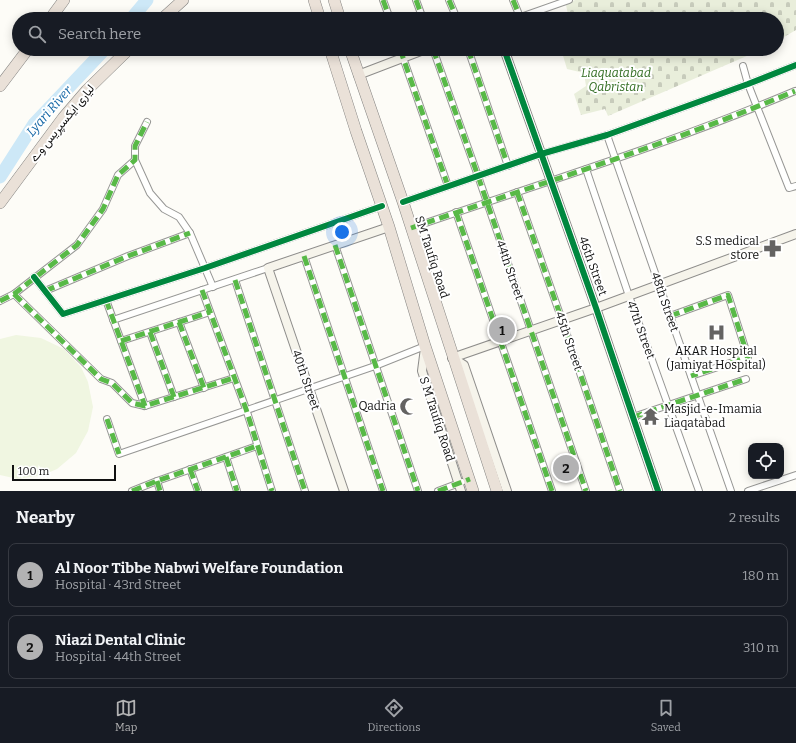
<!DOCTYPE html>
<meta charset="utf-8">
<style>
:root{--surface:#171b24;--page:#242831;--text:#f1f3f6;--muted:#9ea1a6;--line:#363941;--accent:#b2b2b3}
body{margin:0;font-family:Bitter,Vazirmatn,serif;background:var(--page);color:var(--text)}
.controls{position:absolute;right:12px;bottom:12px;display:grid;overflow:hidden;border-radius:8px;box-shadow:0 2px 10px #0003}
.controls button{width:36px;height:36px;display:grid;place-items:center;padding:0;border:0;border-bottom:1px solid var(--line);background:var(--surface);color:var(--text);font:20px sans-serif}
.scale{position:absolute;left:12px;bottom:10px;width:104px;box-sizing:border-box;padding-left:4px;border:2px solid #111;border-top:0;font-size:11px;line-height:14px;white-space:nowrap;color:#111;-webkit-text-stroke:3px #fff;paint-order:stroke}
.you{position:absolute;left:342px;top:232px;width:14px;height:14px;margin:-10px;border:3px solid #fff;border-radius:50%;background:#1a73e8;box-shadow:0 0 0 6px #1a73e833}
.badge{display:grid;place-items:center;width:26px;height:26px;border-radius:50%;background:var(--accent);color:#111;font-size:13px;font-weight:700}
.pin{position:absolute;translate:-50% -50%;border:2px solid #fff;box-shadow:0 1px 4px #0006}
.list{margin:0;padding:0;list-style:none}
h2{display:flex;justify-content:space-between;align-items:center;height:52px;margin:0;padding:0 16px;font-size:17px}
h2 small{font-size:13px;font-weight:400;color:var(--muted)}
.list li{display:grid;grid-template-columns:26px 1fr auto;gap:12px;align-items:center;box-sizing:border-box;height:64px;margin:0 8px 8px;padding:0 8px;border:1px solid var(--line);border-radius:8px}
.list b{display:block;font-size:15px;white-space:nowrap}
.list p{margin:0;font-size:13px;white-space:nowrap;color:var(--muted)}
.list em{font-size:13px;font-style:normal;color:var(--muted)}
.icon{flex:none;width:22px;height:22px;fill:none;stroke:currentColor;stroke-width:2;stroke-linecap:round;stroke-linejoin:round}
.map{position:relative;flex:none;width:796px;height:491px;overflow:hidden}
.search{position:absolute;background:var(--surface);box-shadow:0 2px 10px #0003;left:12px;right:12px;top:12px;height:44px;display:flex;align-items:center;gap:10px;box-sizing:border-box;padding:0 14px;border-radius:22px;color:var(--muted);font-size:15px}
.sheet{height:196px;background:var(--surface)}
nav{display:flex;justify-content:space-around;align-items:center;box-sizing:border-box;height:56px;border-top:1px solid var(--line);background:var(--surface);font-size:11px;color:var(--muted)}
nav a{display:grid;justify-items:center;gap:2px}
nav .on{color:var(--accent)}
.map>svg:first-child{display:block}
</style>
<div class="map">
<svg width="796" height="491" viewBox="0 0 796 491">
<defs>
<pattern id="cemetery-stones" width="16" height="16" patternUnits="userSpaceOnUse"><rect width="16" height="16" fill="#e9eedb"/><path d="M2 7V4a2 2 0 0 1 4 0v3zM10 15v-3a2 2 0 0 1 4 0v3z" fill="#c7cbbb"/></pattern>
</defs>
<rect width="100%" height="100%" fill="#fdfcf7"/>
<g fill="url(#cemetery-stones)">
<path d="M575,0H796V30L777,41V19H569L566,5Z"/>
<path d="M561,49H763L608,116L605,109L581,115L574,94L586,86L584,73L567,69Z"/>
</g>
<path fill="#f0f6e1" d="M16,335L41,338L64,349L81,367L88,382L93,407L88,431L76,453L57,469L43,475L18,479L0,475V339Z"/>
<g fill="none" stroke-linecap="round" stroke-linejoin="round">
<g stroke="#cde8f7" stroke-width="13">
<path d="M131,19L147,0"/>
<path d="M0,177L34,124L105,49"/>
</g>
<defs>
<g id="street">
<path d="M383,0L390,19"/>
<path d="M416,0L423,19"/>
<path d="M449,0L457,19"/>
<path d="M513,0L520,17"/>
<path d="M515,19L569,0"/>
<path d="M400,49L448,186"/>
<path d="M433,49L478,176L586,491"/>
<path d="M468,49L508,166"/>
<path d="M743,66L748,84L789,188L796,186"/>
<path d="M607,135L731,491"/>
<path d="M135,160L150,193L164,209L179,217L190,233L213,287"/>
<path d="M586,169L629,296L699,491"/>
<path d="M517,192L562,320L620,491"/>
<path d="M403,202L541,154L607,135L748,84L796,65"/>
<path d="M456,212L552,491"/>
<path d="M411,228C539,184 670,144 795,91"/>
<path d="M335,245L418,491"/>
<path d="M304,256L383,491"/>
<path d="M34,277L63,314L205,268L382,206"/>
<path d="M235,280L305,491"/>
<path d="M202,290L246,409L272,491"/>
<path d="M45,291L128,256L190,233"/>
<path d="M14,294L101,379L112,383L132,403L145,406L234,378"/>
<path d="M106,300L145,406"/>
<path d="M0,301L14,294L77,245L103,209L118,175L135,160V146L147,122"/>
<path d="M670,316L728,295L748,357L691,376"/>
<path d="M113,320L268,268"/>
<path d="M179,322L204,388"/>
<path d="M150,332L174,397"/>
<path d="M121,341L210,312"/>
<path d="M633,417L746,379"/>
<path d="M107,419L119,454L375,366L425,346"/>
<path d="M226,457L237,491"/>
<path d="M190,469L198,491"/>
<path d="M157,481L160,491"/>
<path d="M132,491L157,481L257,446"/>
<path d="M438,491L462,482"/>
<path d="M748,491L796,475"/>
</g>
<g id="secondary">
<path d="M504,49L596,308L658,491"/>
<path d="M358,75L426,49"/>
<path d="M425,348L422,371L461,491"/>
<path d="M452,358L596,308L796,234"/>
<path d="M453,358L464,365L507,491"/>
<path d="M344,491L268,268L389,227"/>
</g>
<g id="highway">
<path d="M314,0L320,19"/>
<path d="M334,0L340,19"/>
<path d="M50,19L64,0"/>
<path d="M162,19L183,0"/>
<path d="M330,49L356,131L389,227L425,346L473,491"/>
<path d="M350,49L403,202L497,491"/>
<path d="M0,86L28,49"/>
<path d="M0,203L63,118L87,90L129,49"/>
</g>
</defs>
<use href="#street" stroke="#979795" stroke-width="8"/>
<use href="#secondary" stroke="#8e8d8b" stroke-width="10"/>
<use href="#highway" stroke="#858482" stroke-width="12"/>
<use href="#street" stroke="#fffffe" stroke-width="6"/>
<use href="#secondary" stroke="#f6f4eb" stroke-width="8"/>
<use href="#highway" stroke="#eae1d8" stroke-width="11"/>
<g stroke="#58b947" stroke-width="5" stroke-dasharray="10 5" stroke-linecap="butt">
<path d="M383,0L390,19"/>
<path d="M416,0L423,19"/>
<path d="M449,0L457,19"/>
<path d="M513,0L520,17"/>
<path d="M400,49L448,186"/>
<path d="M433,49L478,176L586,491"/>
<path d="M468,49L508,166"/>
<path d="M517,192L562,320L620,491"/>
<path d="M456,212L552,491"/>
<path d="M411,228C539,184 670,144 795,91"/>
<path d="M335,245L418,491"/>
<path d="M304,256L383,491"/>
<path d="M235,280L305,491"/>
<path d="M202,290L246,409L272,491"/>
<path d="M45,291L128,256L190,233"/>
<path d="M14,294L101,379L112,383L132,403L145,406L234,378"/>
<path d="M106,300L145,406"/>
<path d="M0,301L14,294L77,245L103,209L118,175L135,160V146L147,122"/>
<path d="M670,316L728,295L748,357L691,376"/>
<path d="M179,322L204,388"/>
<path d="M150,332L174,397"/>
<path d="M121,341L210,312"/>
<path d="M633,417L746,379"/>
<path d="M107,419L119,454"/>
<path d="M226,457L237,491"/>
<path d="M190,469L198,491"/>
<path d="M157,481L160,491"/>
<path d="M132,491L157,481L257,446"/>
<path d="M438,491L470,479"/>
</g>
<defs>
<g id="cycleway">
<path d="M504,49L596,308L658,491"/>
<path d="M403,202L541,154L607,135L748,84L796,65"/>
<path d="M34,277L63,314L205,268L382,206"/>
</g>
</defs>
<use href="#cycleway" stroke="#fff" stroke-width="8"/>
<use href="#cycleway" stroke="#00873e" stroke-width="6"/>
</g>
<defs>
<symbol id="pharmacy-bare" viewBox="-9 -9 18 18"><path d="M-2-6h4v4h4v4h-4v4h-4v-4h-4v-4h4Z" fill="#646362" stroke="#fff" stroke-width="2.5" paint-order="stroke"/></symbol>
<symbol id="hospital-bare" viewBox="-9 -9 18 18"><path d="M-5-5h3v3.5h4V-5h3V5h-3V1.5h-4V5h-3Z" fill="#646362" stroke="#fff" stroke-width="2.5" paint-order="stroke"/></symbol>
<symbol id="mosque-bare" viewBox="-9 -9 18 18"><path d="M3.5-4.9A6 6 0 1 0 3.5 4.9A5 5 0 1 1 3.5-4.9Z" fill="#646362" stroke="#fff" stroke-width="2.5" paint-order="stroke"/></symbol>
<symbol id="temple-bare" viewBox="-9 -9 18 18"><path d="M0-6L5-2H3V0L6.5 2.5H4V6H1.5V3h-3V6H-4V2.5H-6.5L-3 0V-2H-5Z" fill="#646362" stroke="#fff" stroke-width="2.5" paint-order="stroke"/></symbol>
</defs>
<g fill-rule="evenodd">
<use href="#pharmacy-bare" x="760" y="236" width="25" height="25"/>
<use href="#hospital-bare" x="704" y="320" width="25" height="25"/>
<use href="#mosque-bare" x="396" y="394" width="25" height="25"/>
<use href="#temple-bare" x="638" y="404" width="25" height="25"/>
</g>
<g text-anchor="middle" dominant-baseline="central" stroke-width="4" stroke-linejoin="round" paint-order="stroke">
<g font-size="12" font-style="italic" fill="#2f6b1f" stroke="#fff">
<text x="616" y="73">Liaquatabad<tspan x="616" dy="14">Qabristan</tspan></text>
</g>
<g font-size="12" fill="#111" stroke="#fff">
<text transform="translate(62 123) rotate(-51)">لیاری ایکسپریس وے</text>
<text transform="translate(432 257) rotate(72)">SM Taufiq Road</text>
<text transform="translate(593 266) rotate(70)">46th Street</text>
<text transform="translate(510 270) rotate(71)">44th Street</text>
<text transform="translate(665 302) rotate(71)">48th Street</text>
<text transform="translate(641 330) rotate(70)">47th Street</text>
<text transform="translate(569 341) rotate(71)">45th Street</text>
<text transform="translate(306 380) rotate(71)">40th Street</text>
<text transform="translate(437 419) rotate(72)">S M Taufiq Road</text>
</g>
<g font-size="12" fill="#111" stroke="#fff" text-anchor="end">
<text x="759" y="241">S.S medical<tspan x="759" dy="14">store</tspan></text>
<text x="716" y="351" text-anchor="middle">AKAR Hospital<tspan x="716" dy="14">(Jamiyat Hospital)</tspan></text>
<text x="396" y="406">Qadria</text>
<text x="664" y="409" text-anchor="start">Masjid-e-Imamia<tspan x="664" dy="14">Liaqatabad</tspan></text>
</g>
<g font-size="13" font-style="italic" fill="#1768a6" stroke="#fff">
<text transform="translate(49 111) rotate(-49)">Lyari River</text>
</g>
</g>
</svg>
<div class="controls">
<button><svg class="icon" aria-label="locate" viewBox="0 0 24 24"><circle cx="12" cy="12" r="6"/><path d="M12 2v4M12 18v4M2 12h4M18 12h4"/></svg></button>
</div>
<div class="scale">100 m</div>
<div class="you"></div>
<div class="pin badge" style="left:502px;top:330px">1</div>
<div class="pin badge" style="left:566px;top:468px">2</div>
<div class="search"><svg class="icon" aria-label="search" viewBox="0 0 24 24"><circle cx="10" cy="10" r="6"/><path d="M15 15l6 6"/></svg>Search here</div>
</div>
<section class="sheet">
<h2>Nearby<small>2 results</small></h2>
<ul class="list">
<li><span class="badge">1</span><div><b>Al Noor Tibbe Nabwi Welfare Foundation</b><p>Hospital · 43rd Street</p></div><em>180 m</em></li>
<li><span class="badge">2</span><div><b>Niazi Dental Clinic</b><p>Hospital · 44th Street</p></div><em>310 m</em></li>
</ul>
</section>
<nav>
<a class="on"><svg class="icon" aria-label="map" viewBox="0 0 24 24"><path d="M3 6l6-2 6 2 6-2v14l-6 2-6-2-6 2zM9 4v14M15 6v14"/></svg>Map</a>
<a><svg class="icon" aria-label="directions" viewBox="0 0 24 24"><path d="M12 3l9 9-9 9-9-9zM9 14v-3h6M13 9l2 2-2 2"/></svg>Directions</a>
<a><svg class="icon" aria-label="saved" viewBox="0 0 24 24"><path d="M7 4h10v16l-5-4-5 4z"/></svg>Saved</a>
</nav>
